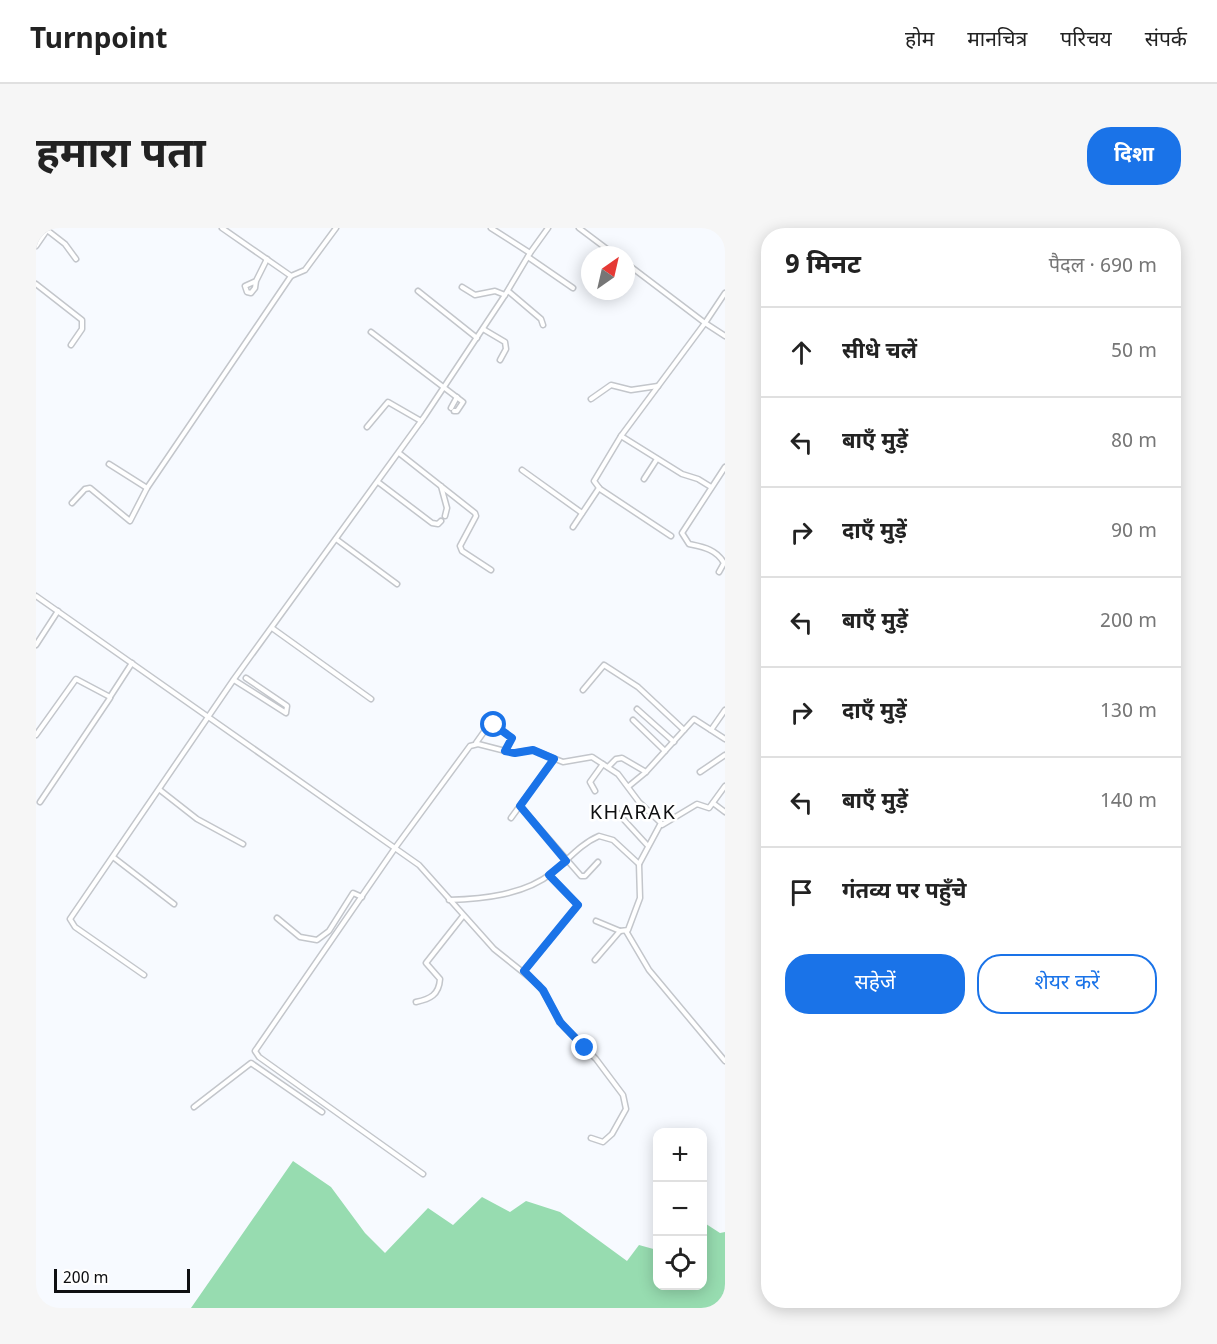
<!DOCTYPE html>
<html lang="hi">
<meta charset="utf-8">
<style>
:root{--surface:#fff;--page:#f6f6f6;--text:#222;--muted:#767676;--line:#e0e0e0;--accent:#1a73e8}
body{margin:0;font-family:Georgia,"Noto Sans Devanagari",serif;background:var(--page);color:var(--text)}
.controls{position:absolute;right:18px;bottom:18px;display:grid;overflow:hidden;border-radius:12px;box-shadow:0 3px 15px #0003}
.controls button{width:54px;height:54px;display:grid;place-items:center;padding:0;border:0;border-bottom:2px solid var(--line);background:var(--surface);color:var(--text);font:30px sans-serif}
.compass{position:absolute;left:545px;top:18px;width:54px;height:54px;border-radius:50%;background:var(--surface);box-shadow:0 3px 15px #0003;rotate:34deg}
.scale{position:absolute;left:18px;bottom:15px;width:136px;box-sizing:border-box;padding-left:6px;border:3px solid #0e0f11;border-top:0;font-size:16px;line-height:21px;white-space:nowrap;color:#0e0f11;-webkit-text-stroke:4px #fff;paint-order:stroke}
.stop{position:absolute;width:18px;height:18px;margin:-14px;border:4px solid #1a73e8;border-radius:50%;background:#fff}
.stop.end{background:#1a73e8;border-color:#fff;box-shadow:0 2px 6px #0008}
.list{margin:0;padding:0;list-style:none}
h2{display:flex;justify-content:space-between;align-items:center;height:78px;margin:0;padding:0 24px;font-size:26px}
h2 small{font-size:20px;font-weight:400;color:var(--muted)}
.list li{display:grid;grid-template-columns:39px 1fr auto;gap:18px;align-items:center;box-sizing:border-box;height:90px;padding:0 24px;border-top:2px solid var(--line)}
.list b{display:block;font-size:22px;white-space:nowrap}
.list em{font-size:20px;font-style:normal;color:var(--muted)}
.actions{display:flex;gap:12px;padding:18px 24px}
.actions a{flex:1;padding:14px 0;border:2px solid var(--accent);border-radius:24px;text-align:center;font-size:21px;color:var(--accent)}
.actions .main{background:var(--accent);color:#fff}
.icon{flex:none;width:33px;height:33px;fill:none;stroke:currentColor;stroke-width:2;stroke-linecap:round;stroke-linejoin:round}
.map{position:relative;flex:none;width:689px;height:1080px;overflow:hidden;border-radius:24px}
header{display:flex;align-items:center;gap:36px;box-sizing:border-box;height:84px;padding:0 30px;background:var(--surface);border-bottom:2px solid var(--line)}
header strong{font-size:28px}
nav{display:flex;gap:33px;margin-inline-start:auto;font-size:21px}
.intro{display:flex;align-items:center;justify-content:space-between;box-sizing:border-box;height:144px;padding:0 36px}
h1{margin:0;font-size:42px}
.button{padding:15px 27px;border-radius:24px;background:var(--accent);color:#fff;font-size:21px;font-weight:700}
main{display:flex;gap:36px;padding:0 36px}
aside{flex:1;background:var(--surface);border-radius:24px;box-shadow:0 3px 15px #0003}
.map>svg:first-child{display:block}
</style>
<header>
<strong>Turnpoint</strong>
<nav><a>होम</a><a>मानचित्र</a><a>परिचय</a><a>संपर्क</a></nav>
</header>
<div class="intro"><h1>हमारा पता</h1><a class="button">दिशा</a></div>
<main>
<div class="map">
<svg width="689" height="1080" viewBox="0 0 689 1080">
<rect width="100%" height="100%" fill="#f7faff"/>
<path fill="#97dcb0" d="M257,933L295,959L329,1005L349,1025L392,980L417,997L446,969L474,984L490,973L524,984L591,1033L603,1017L621,1022L622,1058H666L667,994L684,1005L689,1004V1080H155Z"/>
<g fill="none" stroke-linecap="round" stroke-linejoin="round">
<defs>
<g id="minor">
<path d="M186,0L255,48"/>
<path d="M455,0L494,25L512,0"/>
<path d="M543,0L579,27"/>
<path d="M11,2L29,16L40,31"/>
<path d="M0,18L11,2"/>
<path d="M492,29L537,60"/>
<path d="M590,35L669,95L585,208L558,253L564,261L635,308"/>
<path d="M220,53L209,58L211,64L215,65L219,60L220,53L231,31"/>
<path d="M0,56L46,92V101L35,117"/>
<path d="M426,59L439,67L459,63L469,67"/>
<path d="M382,63L441,110"/>
<path d="M472,63L505,91L507,97"/>
<path d="M689,65L669,95L689,108"/>
<path d="M447,101L469,114L470,121L464,132"/>
<path d="M335,104L427,174L421,183H418"/>
<path d="M555,171L575,157L595,162L622,158"/>
<path d="M415,180L421,169"/>
<path d="M331,199L352,174L385,193"/>
<path d="M585,208L646,246L662,251L675,259"/>
<path d="M363,225L439,285L440,288L424,318L426,323L455,342"/>
<path d="M73,236L111,260"/>
<path d="M486,242L546,285"/>
<path d="M608,251L621,231"/>
<path d="M342,254L396,295L402,296L405,293"/>
<path d="M405,258L411,280L409,288"/>
<path d="M36,275L49,261L54,260L94,293L111,260L255,48L269,42L300,0"/>
<path d="M537,299L563,260"/>
<path d="M300,311L361,356"/>
<path d="M683,344L688,335C680,321 667,319 653,316L646,305L689,239"/>
<path d="M0,368L383,637L458,721L503,757L528,799L560,831L587,867L590,881L576,906L567,914L555,910"/>
<path d="M236,400L335,471"/>
<path d="M0,417L22,383"/>
<path d="M198,452L250,485L251,478L210,450"/>
<path d="M547,462L568,437L602,459L648,502L610,544L593,558"/>
<path d="M601,481L638,514"/>
<path d="M597,492L629,523"/>
<path d="M458,497L476,510L469,523"/>
<path d="M648,502L658,491L689,511"/>
<path d="M675,502L689,482"/>
<path d="M0,507L40,451L74,469L96,435"/>
<path d="M440,515L457,491"/>
<path d="M572,539L580,531L586,530L610,544"/>
<path d="M664,544L689,527"/>
<path d="M124,562L161,591L207,616"/>
<path d="M559,563L554,554L567,536"/>
<path d="M4,574L74,470"/>
<path d="M677,575L689,584"/>
<path d="M484,578L545,648H549L562,634"/>
<path d="M579,582L612,618"/>
<path d="M475,590L518,531"/>
<path d="M626,597L661,576L673,580L689,558"/>
<path d="M77,629L138,676"/>
<path d="M413,672C447,671 488,667 516,645C531,633 544,616 563,608L577,612L603,636"/>
<path d="M241,690L264,709L281,712L293,703L317,665L326,669"/>
<path d="M590,703L613,742L689,833"/>
<path d="M559,732L584,703"/>
<path d="M488,743L542,677L513,647"/>
<path d="M108,747L39,699L34,691L198,451L388,189L469,67L494,25"/>
<path d="M380,774C394,771 403,767 404,751L390,735L427,688"/>
<path d="M158,879L215,835L286,884"/>
<path d="M387,946L223,829L219,823L359,620L434,518L442,516L477,525L497,522L527,534L556,529L582,546L603,574L625,595L603,636L604,670L592,702L584,703L560,693"/>
</g>
</defs>
<use href="#minor" stroke="#c3c6cb" stroke-width="7"/>
<use href="#minor" stroke="#fff" stroke-width="4"/>
</g>
<g fill="none" stroke-linecap="round" stroke-linejoin="round">
<path stroke="#1a73e8" stroke-width="8" d="M458,497L476,510L469,523L479,525L497,522L518,531L484,578L530,633L513,647L542,677L488,743L507,762L524,794L549,820"/>
</g>
<g text-anchor="middle" dominant-baseline="central" stroke-width="5" stroke-linejoin="round" paint-order="stroke">
<g font-size="20" letter-spacing="1.5" fill="#0e0f11" stroke="#fff">
<text x="597" y="586">KHARAK</text>
</g>
</g>
</svg>
<div class="controls">
<button>+</button>
<button>−</button>
<button><svg class="icon" aria-label="locate" viewBox="0 0 24 24"><circle cx="12" cy="12" r="6"/><path d="M12 2v4M12 18v4M2 12h4M18 12h4"/></svg></button>
</div>
<svg class="compass" viewBox="-18 -18 36 36"><path d="M0-13l5 13h-10z" fill="#e53935"/><path d="M0 13l5-13h-10z" fill="#767676"/></svg>
<div class="scale">200 m</div>
<div class="stop" style="left:458px;top:497px"></div>
<div class="stop end" style="left:549px;top:820px"></div>
</div>
<aside>
<h2>9 मिनट<small>पैदल · 690 m</small></h2>
<ul class="list">
<li><svg class="icon" aria-label="ahead" viewBox="0 0 24 24"><path d="M12 20V5M6 11l6-6 6 6"/></svg><div><b>सीधे चलें</b></div><em>50 m</em></li>
<li><svg class="icon" aria-label="left" viewBox="0 0 24 24"><path d="M17 20v-9H6M10 6l-5 5 5 5"/></svg><div><b>बाएँ मुड़ें</b></div><em>80 m</em></li>
<li><svg class="icon" aria-label="right" viewBox="0 0 24 24"><path d="M7 20v-9h11M14 6l5 5-5 5"/></svg><div><b>दाएँ मुड़ें</b></div><em>90 m</em></li>
<li><svg class="icon" aria-label="left" viewBox="0 0 24 24"><path d="M17 20v-9H6M10 6l-5 5 5 5"/></svg><div><b>बाएँ मुड़ें</b></div><em>200 m</em></li>
<li><svg class="icon" aria-label="right" viewBox="0 0 24 24"><path d="M7 20v-9h11M14 6l5 5-5 5"/></svg><div><b>दाएँ मुड़ें</b></div><em>130 m</em></li>
<li><svg class="icon" aria-label="left" viewBox="0 0 24 24"><path d="M17 20v-9H6M10 6l-5 5 5 5"/></svg><div><b>बाएँ मुड़ें</b></div><em>140 m</em></li>
<li><svg class="icon" aria-label="arrive" viewBox="0 0 24 24"><path d="M6 21V4h12l-3 4 3 4H6"/></svg><div><b>गंतव्य पर पहुँचे</b></div></li>
</ul>
<div class="actions"><a class="main">सहेजें</a><a>शेयर करें</a></div>
</aside>
</main>
